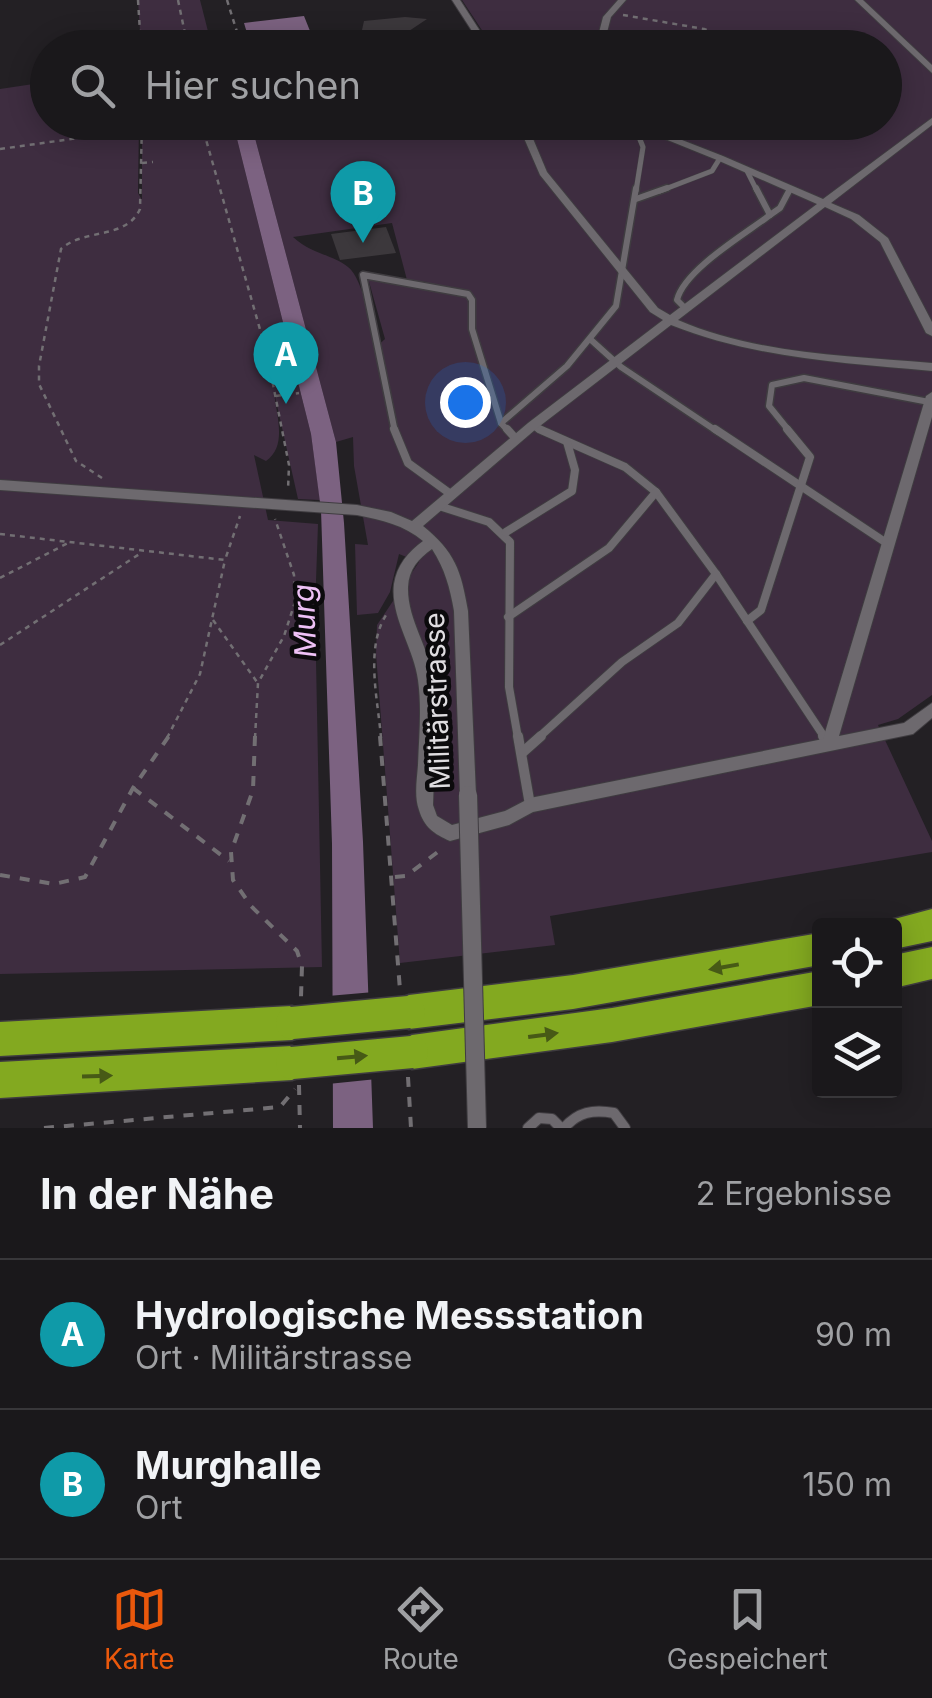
<!DOCTYPE html>
<html lang="de">
<meta charset="utf-8">
<style>
:root{--surface:#1a181b;--page:#272528;--text:#f1f3f6;--muted:#9fa0a3;--line:#38373a;--accent:#ea580c}
body{margin:0;font-family:Inter,sans-serif;background:var(--page);color:var(--text)}
.controls{position:absolute;right:30px;bottom:30px;display:grid;overflow:hidden;border-radius:10px;box-shadow:0 5px 25px #0003}
.controls button{width:90px;height:90px;display:grid;place-items:center;padding:0;border:0;border-bottom:2px solid var(--line);background:var(--surface);color:var(--text);font:50px sans-serif}
.you{position:absolute;left:465px;top:402px;width:35px;height:35px;margin:-25px;border:8px solid #fff;border-radius:50%;background:#1a73e8;box-shadow:0 0 0 15px #1a73e833}
.badge{display:grid;place-items:center;width:65px;height:65px;border-radius:50%;background:var(--accent);color:#fff;font-size:32px;font-weight:700}
.pin{position:absolute;translate:-50% -82px;filter:drop-shadow(0 2px 5px #0008)}
.pin::after{content:'';position:absolute;top:52px;width:35px;height:30px;background:inherit;clip-path:polygon(0 0,100% 0,50% 100%)}
.list{margin:0;padding:0;list-style:none}
h2{display:flex;justify-content:space-between;align-items:center;height:130px;margin:0;padding:0 40px;font-size:42px}
h2 small{font-size:32px;font-weight:400;color:var(--muted)}
.list li{display:grid;grid-template-columns:65px 1fr auto;gap:30px;align-items:center;box-sizing:border-box;height:150px;padding:0 40px;border-top:2px solid var(--line)}
.list b{display:block;font-size:38px;white-space:nowrap}
.list p{margin:0;font-size:32px;white-space:nowrap;color:var(--muted)}
.list em{font-size:32px;font-style:normal;color:var(--muted)}
.icon{flex:none;width:55px;height:55px;fill:none;stroke:currentColor;stroke-width:2;stroke-linecap:round;stroke-linejoin:round}
.map{position:relative;flex:none;width:932px;height:1128px;overflow:hidden}
.search{position:absolute;background:var(--surface);box-shadow:0 5px 25px #0003;left:30px;right:30px;top:30px;height:110px;display:flex;align-items:center;gap:25px;box-sizing:border-box;padding:0 35px;border-radius:55px;color:var(--muted);font-size:38px}
.sheet{height:430px;background:var(--surface)}
nav{display:flex;justify-content:space-around;align-items:center;box-sizing:border-box;height:140px;border-top:2px solid var(--line);background:var(--surface);font-size:28px;color:var(--muted)}
nav a{display:grid;justify-items:center;gap:5px}
nav .on{color:var(--accent)}
.map>svg:first-child{display:block}
</style>
<div class="map">
<svg width="932" height="1128" viewBox="0 0 932 1128">
<rect width="100%" height="100%" fill="#232024"/>
<g fill="#3e2d40" fill-rule="evenodd">
<path d="M138,0H200L212,47H141Z"/>
<path d="M462,0H932V695L898,719L878,725L932,841V852L550,916L555,945L400,963L376,654L377,625L419,562L399,554L390,592L378,613L357,615L355,544L368,545L354,466L353,437L336,442L251,123L884,122V48L493,47ZM392,223L407,280L427,282L428,287L368,278L385,339L374,349C374,333 363,278 348,267C332,254 313,255 293,237Z"/>
<path d="M47,82L48,122L139,123L138,193L142,200V123H233L311,434L320,500L298,499L274,392C276,414 288,446 266,461L254,455L268,520L318,524L315,609L322,967L0,974V89Z"/>
</g>
<g fill="#7c6281">
<path d="M304,16L312,36L250,43L244,23Z"/>
<path d="M233,123H251L336,442L344,523L363,842L373,1128H333L332,844L321,510L311,434Z"/>
</g>
<path fill="#232024" d="M374,992L377,1079L328,1084V996Z"/>
<g fill="#3c383c">
<path d="M405,17L427,19L409,31L422,48H358L364,21Z"/>
<path d="M386,227L396,253L340,260L331,234Z"/>
</g>
<g fill="none" stroke-linecap="round" stroke-linejoin="round">
<defs>
<g id="service-far3">
<path d="M607,122L635,127L643,147L636,191"/>
<path d="M747,171L757,191"/>
<path d="M660,191L712,171L720,158"/>
</g>
<g id="service-far2">
<path d="M636,199L667,188"/>
<path d="M770,215L780,208L789,191"/>
<path d="M685,308L677,300C684,270 745,234 770,215L756,188"/>
<path d="M590,339L621,367L718,432"/>
<path d="M532,426L545,432"/>
<path d="M395,432L363,275L468,294L472,300V329L501,423"/>
<path d="M509,432L501,423L567,366L616,306L636,188"/>
<path d="M790,432L769,406L772,385L804,378L929,402"/>
</g>
<g id="service-far1">
<path d="M394,429L408,463L452,495"/>
<path d="M507,429L516,439"/>
<path d="M539,429L625,467L656,492L716,574L825,738"/>
<path d="M715,429L888,544"/>
<path d="M439,506L489,522L510,542L509,687L518,738"/>
<path d="M506,532L572,491L575,470L567,442"/>
<path d="M508,617L609,548L656,492"/>
<path d="M747,621L761,610L810,457L787,429"/>
<path d="M538,738L622,662L678,623L716,574"/>
</g>
<g id="service">
<path d="M518,736L530,805"/>
<path d="M823,736L828,743"/>
<path d="M523,752L541,736"/>
<path d="M528,1128L539,1118L552,1119L561,1128"/>
<path d="M564,1128C578,1112 593,1109 614,1113L625,1128"/>
</g>
<g id="minor">
<path d="M452,0H460L491,48H483Z"/>
<path d="M618,0H626L611,17L603,48H595L603,17Z"/>
<path d="M855,0H863L932,65V73Z"/>
<path d="M932,118V125L831,203L859,215L888,238L932,322V336L926,333L880,242L851,219L825,207L678,320C756,354 848,356 932,363V371C845,363 753,358 671,325L536,429L423,526C455,552 461,570 468,611L476,795L474,800L468,802L462,800L460,795L454,611C450,588 445,569 432,549C418,559 409,569 408,587C407,619 429,648 433,678C439,720 434,763 433,805L437,816L452,825L505,811L530,798L823,739L926,396L932,392V417L839,736L904,723L932,703V718L913,734L533,812L509,825L450,841C434,834 424,827 419,810C414,796 417,779 418,765C419,737 422,708 418,680C414,648 390,617 394,584C397,565 408,552 423,541C404,525 382,520 357,515L0,490V480L357,505L391,512L412,521L528,423L663,320L650,312L540,175L517,122H526L547,172L658,308L670,315L817,204L717,160L623,122H636L723,156L823,199Z"/>
</g>
<g id="motorway">
<path d="M932,909V941L894,949V926H881L883,922Z"/>
<path d="M820,933V965L573,1009L409,1029L397,1024L392,1012L397,1000L409,995L573,975Z"/>
<path d="M932,947V979L894,988V955Z"/>
<path d="M820,971V1005L612,1042L412,1069L400,1064L395,1052L400,1040L412,1035L612,1008Z"/>
<path d="M292,1006L304,1011L309,1023L304,1035L292,1040L0,1056V1022Z"/>
<path d="M292,1046L304,1051L309,1063L304,1075L292,1080L0,1098V1062Z"/>
</g>
</defs>
<use href="#service-far3" stroke="#3f3c40" stroke-width="6"/>
<use href="#service-far2" stroke="#3f3c40" stroke-width="9"/>
<use href="#service-far1" stroke="#3f3c40" stroke-width="10"/>
<use href="#service" stroke="#3f3c40" stroke-width="12"/>
<use href="#minor" stroke="#3f3c40" stroke-width="2"/>
<use href="#motorway" stroke="#3f3c40" stroke-width="3"/>
<g stroke="#726f73" stroke-width="2.5" stroke-dasharray="5 5" stroke-linecap="butt">
<path d="M138,0L141,48"/>
<path d="M178,0L188,48"/>
<path d="M227,0L242,48"/>
<path d="M623,15L704,29L758,48"/>
<path d="M125,31L131,47L126,48"/>
<path d="M201,122L267,354L289,465L288,490"/>
<path d="M0,149L193,122"/>
<path d="M142,163L153,162"/>
<path d="M276,396L299,393"/>
<path d="M102,478L76,461L39,384V366L61,249C84,228 126,240 140,209L142,122"/>
<path d="M0,534L225,560L240,516"/>
<path d="M0,578L70,542"/>
<path d="M213,620L257,682"/>
<path d="M0,645L141,553"/>
<path d="M167,738L200,674L225,560"/>
<path d="M255,738L258,683L284,636L295,602L294,575L275,519"/>
<path d="M381,738C378,699 364,646 388,612"/>
</g>
<g stroke="#726f73" stroke-width="4" stroke-dasharray="10 10" stroke-linecap="butt">
<path d="M255,736L253,790L231,852L233,880L251,906L297,951L302,966L301,997"/>
<path d="M380,736L400,990"/>
<path d="M133,788L229,861"/>
<path d="M0,875L54,884L85,877L133,788L169,736"/>
<path d="M395,877L406,876L443,848"/>
<path d="M408,1077L411,1128"/>
<path d="M299,1085L300,1128"/>
<path d="M44,1128L280,1107L295,1089"/>
</g>
<use href="#service-far3" stroke="#6d696e" stroke-width="5"/>
<use href="#service-far2" stroke="#6d696e" stroke-width="6"/>
<use href="#service-far1" stroke="#6d696e" stroke-width="8"/>
<use href="#service" stroke="#6d696e" stroke-width="10"/>
<use href="#minor" fill="#6d696e" fill-rule="evenodd"/>
<use href="#motorway" fill="#83a920" fill-rule="evenodd"/>
<defs>
<path id="minor-bridge" d="M468,795L477,1128"/>
<g id="motorway-bridge">
<path d="M292,1023L409,1012"/>
<path d="M292,1063L412,1052"/>
</g>
</defs>
<use href="#minor-bridge" stroke="#3f3c40" stroke-width="20" stroke-linecap="butt"/>
<use href="#motorway-bridge" stroke="#3f3c40" stroke-width="35" stroke-linecap="butt"/>
<use href="#minor-bridge" stroke="#6d696e" stroke-width="18"/>
<use href="#motorway-bridge" stroke="#83a920" stroke-width="32"/>
</g>
<defs><path id="oneway-solid" d="M-6-.8H1V-3.2L6.5 0L1 3.2V.8H-6Z" transform="scale(2.5)"/></defs>
<g fill="#475a16">
<use href="#oneway-solid" transform="translate(724 967) rotate(170)"/>
<use href="#oneway-solid" transform="translate(543 1035) rotate(-8)"/>
<use href="#oneway-solid" transform="translate(352 1057) rotate(-5)"/>
<use href="#oneway-solid" transform="translate(97 1076) rotate(-2)"/>
</g>
<g text-anchor="middle" dominant-baseline="central" stroke-width="9" stroke-linejoin="round" paint-order="stroke">
<g font-size="28" fill="#dfdde0" stroke="#0b0a0c">
<text transform="translate(437 701) rotate(-92)">Militärstrasse</text>
</g>
<g font-size="30" font-style="italic" fill="#eec1f6" stroke="#0b0a0c">
<text transform="translate(304 621) rotate(-92)">Murg</text>
</g>
</g>
</svg>
<div class="controls">
<button><svg class="icon" aria-label="locate" viewBox="0 0 24 24"><circle cx="12" cy="12" r="6"/><path d="M12 2v4M12 18v4M2 12h4M18 12h4"/></svg></button>
<button><svg class="icon" aria-label="layers" viewBox="0 0 24 24"><path d="M12 4l9 5-9 5-9-5zM3 14l9 5 9-5"/></svg></button>
</div>
<div class="you"></div>
<div class="pin badge" style="left:286px;top:404px;background:#0f9aa8">A</div>
<div class="pin badge" style="left:363px;top:243px;background:#0f9aa8">B</div>
<div class="search"><svg class="icon" aria-label="search" viewBox="0 0 24 24"><circle cx="10" cy="10" r="6"/><path d="M15 15l6 6"/></svg>Hier suchen</div>
</div>
<section class="sheet">
<h2>In der Nähe<small>2 Ergebnisse</small></h2>
<ul class="list">
<li><span class="badge" style="background:#0f9aa8">A</span><div><b>Hydrologische Messstation</b><p>Ort · Militärstrasse</p></div><em>90 m</em></li>
<li><span class="badge" style="background:#0f9aa8">B</span><div><b>Murghalle</b><p>Ort</p></div><em>150 m</em></li>
</ul>
</section>
<nav>
<a class="on"><svg class="icon" aria-label="map" viewBox="0 0 24 24"><path d="M3 6l6-2 6 2 6-2v14l-6 2-6-2-6 2zM9 4v14M15 6v14"/></svg>Karte</a>
<a><svg class="icon" aria-label="directions" viewBox="0 0 24 24"><path d="M12 3l9 9-9 9-9-9zM9 14v-3h6M13 9l2 2-2 2"/></svg>Route</a>
<a><svg class="icon" aria-label="saved" viewBox="0 0 24 24"><path d="M7 4h10v16l-5-4-5 4z"/></svg>Gespeichert</a>
</nav>
